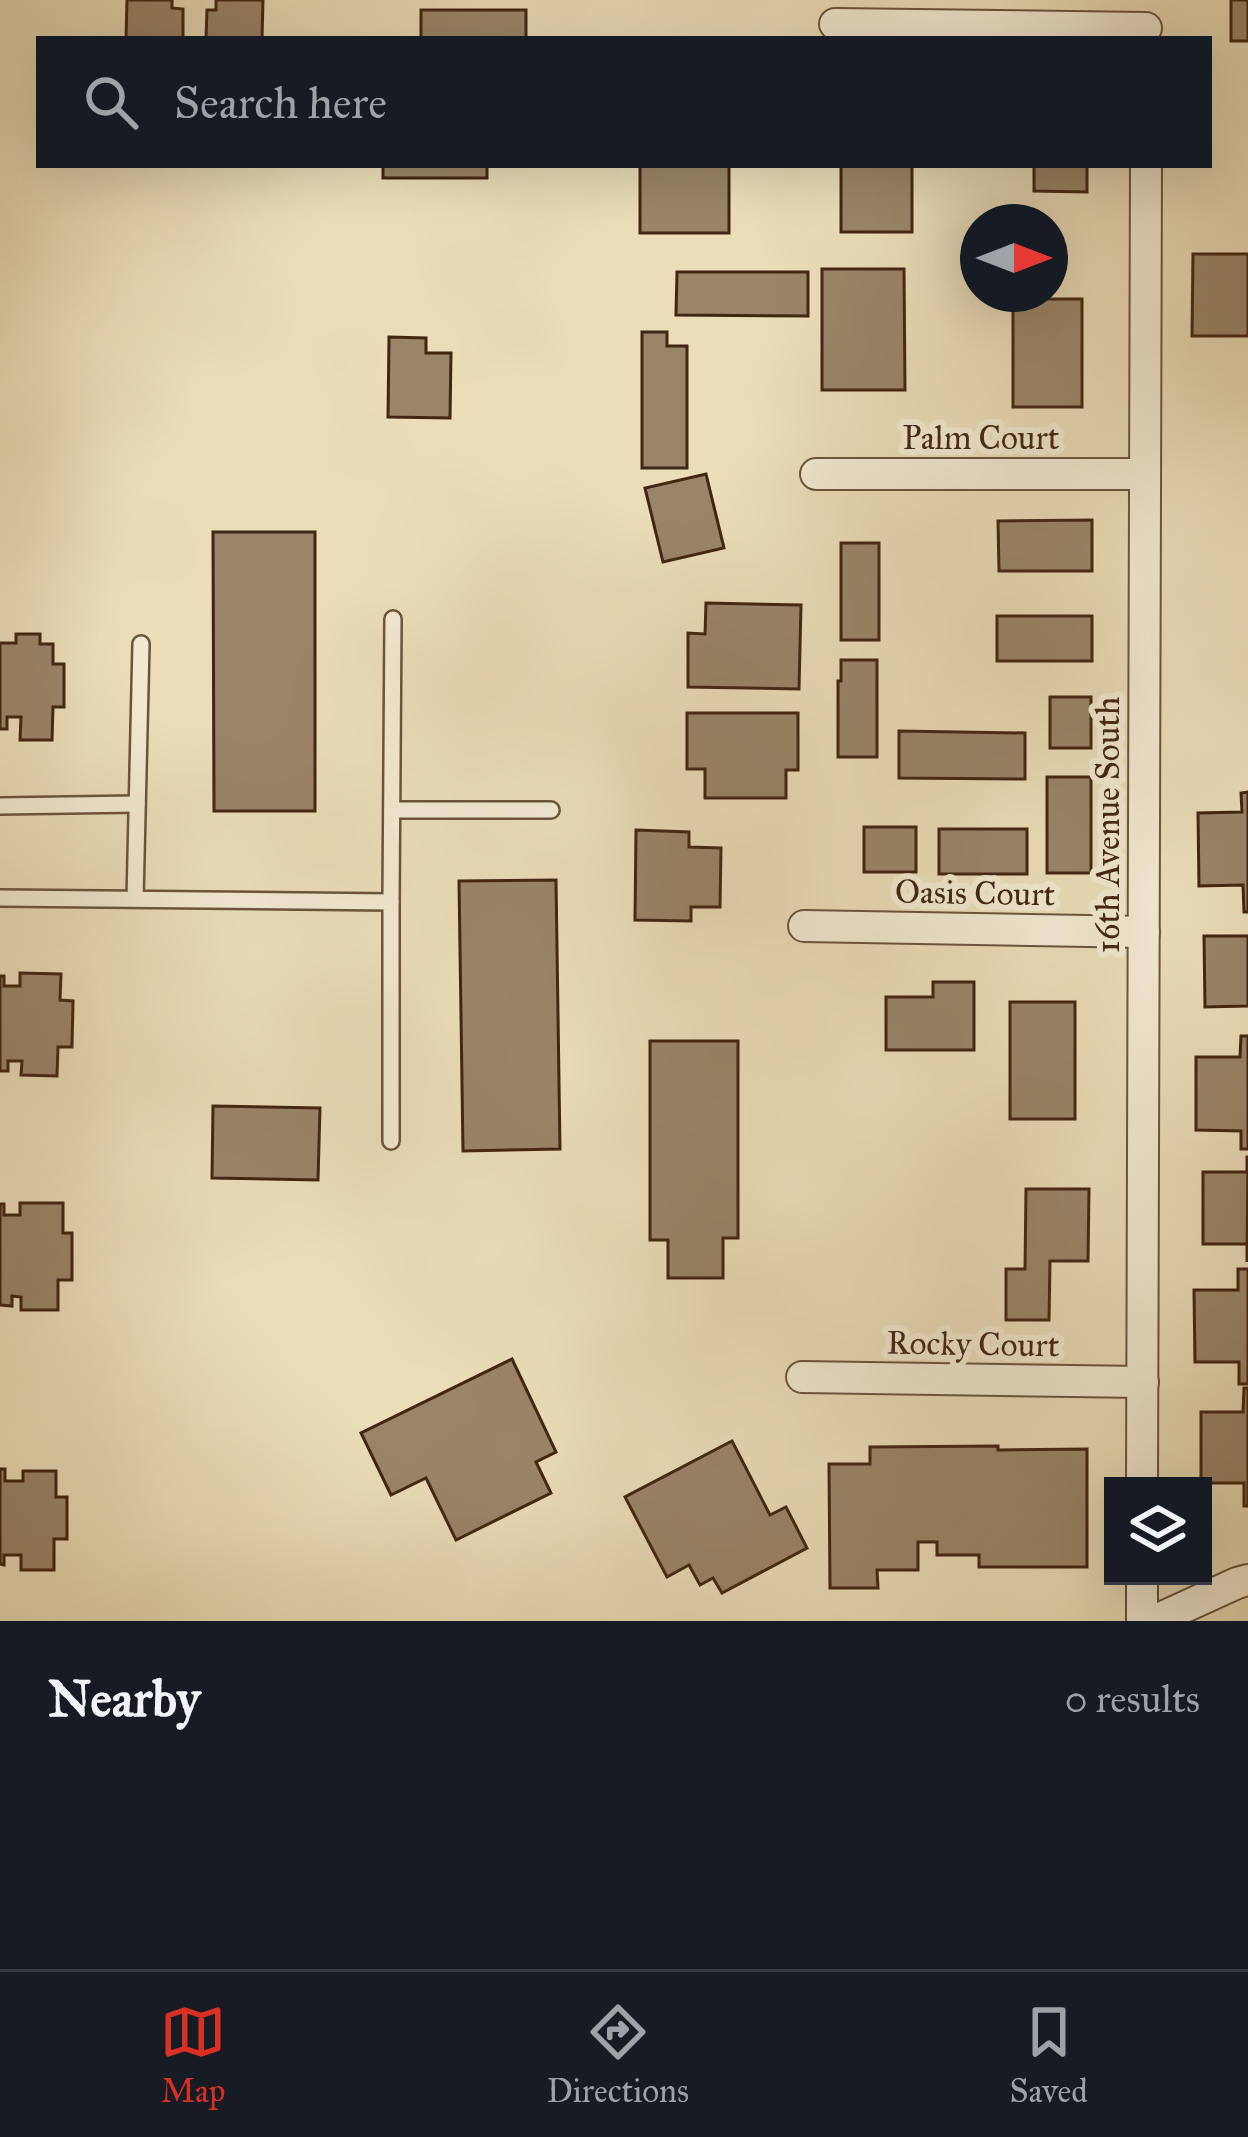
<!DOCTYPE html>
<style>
:root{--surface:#171b24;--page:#20242c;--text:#f1f3f6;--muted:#9ea1a6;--line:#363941;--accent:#d93025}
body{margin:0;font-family:"IM FELL Great Primer",serif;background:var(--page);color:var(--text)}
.controls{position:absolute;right:36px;bottom:36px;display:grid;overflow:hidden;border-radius:0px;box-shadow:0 12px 48px #0002}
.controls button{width:108px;height:108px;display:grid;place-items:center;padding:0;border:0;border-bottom:3px solid var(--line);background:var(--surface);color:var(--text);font:60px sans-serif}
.compass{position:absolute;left:960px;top:204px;width:108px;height:108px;border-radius:50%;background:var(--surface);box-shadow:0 12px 48px #0002;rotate:90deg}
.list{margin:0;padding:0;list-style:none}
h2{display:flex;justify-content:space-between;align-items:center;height:156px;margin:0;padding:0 48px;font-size:51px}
h2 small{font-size:39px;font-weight:400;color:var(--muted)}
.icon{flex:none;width:66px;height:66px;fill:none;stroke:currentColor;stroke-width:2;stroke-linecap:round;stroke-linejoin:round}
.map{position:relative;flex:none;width:1248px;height:1621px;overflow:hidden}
.search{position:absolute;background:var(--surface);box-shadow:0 12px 48px #0002;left:36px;right:36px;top:36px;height:132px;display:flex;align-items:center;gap:30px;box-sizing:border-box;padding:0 42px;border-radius:0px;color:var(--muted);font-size:45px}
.sheet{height:348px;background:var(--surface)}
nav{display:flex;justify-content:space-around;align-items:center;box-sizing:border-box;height:168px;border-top:3px solid var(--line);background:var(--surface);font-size:33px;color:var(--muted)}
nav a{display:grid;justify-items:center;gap:6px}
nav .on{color:var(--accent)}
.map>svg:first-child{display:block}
</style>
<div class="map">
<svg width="1248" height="1621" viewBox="0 0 1248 1621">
<rect width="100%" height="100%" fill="#eaddb8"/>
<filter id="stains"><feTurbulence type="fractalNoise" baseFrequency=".00167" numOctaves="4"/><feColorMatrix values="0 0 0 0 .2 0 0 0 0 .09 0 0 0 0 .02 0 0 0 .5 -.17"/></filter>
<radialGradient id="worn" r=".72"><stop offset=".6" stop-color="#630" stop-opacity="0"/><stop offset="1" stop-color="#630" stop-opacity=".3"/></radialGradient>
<g fill="#998568" stroke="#422512" stroke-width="3">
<path d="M127,0H172V8L183,9V39H126Z"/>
<path d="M216,0H263L262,39H206L207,10H216Z"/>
<rect x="1231" y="0" width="17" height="41"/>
<rect x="421" y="10" width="105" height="29"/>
<rect x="383" y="165" width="104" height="13"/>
<rect x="640" y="165" width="89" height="68"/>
<rect x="841" y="165" width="71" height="67"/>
<path d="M1034,165H1087V192L1034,191Z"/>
<path d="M1193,254H1248V336H1192Z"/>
<path d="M822,269H904L905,390H822Z"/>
<path d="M677,272H808V316L676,315Z"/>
<rect x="1013" y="299" width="69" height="108"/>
<path d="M642,332H667V346H687V468H642Z"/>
<path d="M389,337L426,338V353H451L450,418L388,417Z"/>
<path d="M706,474L724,548L663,562L645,488Z"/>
<path d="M1092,520V571H999L998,521Z"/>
<path d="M213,532H315V811H214Z"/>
<rect x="841" y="543" width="38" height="97"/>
<path d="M706,603L801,605L799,689L688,687V633L705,634Z"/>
<rect x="997" y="616" width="95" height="45"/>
<path d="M16,634H40V644H53V664H64V707H53L52,740H20L21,717H7V729H0V643H16Z"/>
<path d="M841,660H877V757H838V681H841Z"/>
<rect x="1050" y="697" width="41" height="51"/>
<path d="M687,713H798V770H786V798H705V769H687Z"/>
<path d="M899,731L1025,733V779L899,778Z"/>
<rect x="1047" y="777" width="44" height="96"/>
<path d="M1248,792V912H1244L1243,885L1199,886L1198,813L1242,812L1241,793Z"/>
<rect x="864" y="827" width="52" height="45"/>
<rect x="939" y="829" width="88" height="45"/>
<path d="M636,830L689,832V847L721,848L720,907H691V921L635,920Z"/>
<path d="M556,880L560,1149L463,1151L459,881Z"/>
<path d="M1204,936H1248V1006L1205,1007Z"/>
<path d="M20,973L61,974L60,1000L73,1001L72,1047H58L57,1076L21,1075L22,1061H8V1071H0V976H4V986H20Z"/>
<path d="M933,982H974V1050H886V997H933Z"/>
<rect x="1010" y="1002" width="65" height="117"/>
<path d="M1241,1036H1248V1149H1241V1131L1196,1130V1057H1240Z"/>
<path d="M650,1041H738V1238H723V1278H668V1240H650Z"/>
<path d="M213,1106L320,1108L318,1180L212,1178Z"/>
<path d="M1247,1157H1248L1247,1262V1244H1203V1172H1247Z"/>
<path d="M1026,1189H1089L1088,1261H1050L1049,1320H1006V1269H1025Z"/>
<path d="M20,1203H63V1233H72V1280H58V1310H21V1297L12,1296V1306L0,1305V1204H4V1215H20Z"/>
<path d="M1238,1269H1248V1384H1239V1362H1195L1194,1290H1238Z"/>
<path d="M512,1359L556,1452L536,1462L551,1493L456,1540L426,1478L391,1495L361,1433Z"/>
<path d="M1244,1388H1248V1506H1244V1483H1201V1412H1243Z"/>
<path d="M732,1441L770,1515L786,1507L807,1548L722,1593L713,1578L700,1585L689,1565L667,1577L625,1497Z"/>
<path d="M998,1446V1450L1087,1449V1567H979V1555H937V1542H918V1570H877L878,1588H830L829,1464H870V1447Z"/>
<path d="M0,1469H5V1481H23V1471H56V1497H67V1539H54V1570H21V1555H4V1565L0,1564Z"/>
</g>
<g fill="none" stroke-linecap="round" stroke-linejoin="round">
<defs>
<g id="service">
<path d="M0,806L137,804"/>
<path d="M392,810H551"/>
<path d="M0,898L391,902V1141"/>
<path d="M135,899L141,644"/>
<path d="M391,902L393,619"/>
</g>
<g id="minor">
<path d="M835,24L1146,28"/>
<path d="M816,474H1145"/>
<path d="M804,926L1144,932"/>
<path d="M802,1377L1143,1382"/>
<path d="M1142,1486L1146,165"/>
<path d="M1142,1621V1576"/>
<path d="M1154,1621L1237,1583L1248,1580"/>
</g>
</defs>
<use href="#service" stroke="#6c533c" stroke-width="20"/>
<use href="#minor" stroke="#6c533c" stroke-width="34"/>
<use href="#service" stroke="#f1e9d1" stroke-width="15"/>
<use href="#minor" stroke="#f1e9d1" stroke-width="30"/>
</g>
<g text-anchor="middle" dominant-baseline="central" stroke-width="12" stroke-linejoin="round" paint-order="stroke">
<g font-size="33" fill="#422512" stroke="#f1e9d1">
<text x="981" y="438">Palm Court</text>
<text transform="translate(1108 825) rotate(-90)">16th Avenue South</text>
<text transform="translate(975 893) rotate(1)">Oasis Court</text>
<text transform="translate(973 1344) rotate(1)">Rocky Court</text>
</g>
</g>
<rect width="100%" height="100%" filter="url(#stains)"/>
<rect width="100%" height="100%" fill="url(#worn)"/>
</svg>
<div class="controls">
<button><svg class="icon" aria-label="layers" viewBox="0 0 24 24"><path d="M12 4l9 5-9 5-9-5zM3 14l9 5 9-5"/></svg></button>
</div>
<svg class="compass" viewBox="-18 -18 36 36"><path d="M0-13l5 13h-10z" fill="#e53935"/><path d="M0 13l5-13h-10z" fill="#9ea1a6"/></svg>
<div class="search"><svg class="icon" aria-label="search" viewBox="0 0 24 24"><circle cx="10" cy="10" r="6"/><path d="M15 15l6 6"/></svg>Search here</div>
</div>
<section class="sheet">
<h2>Nearby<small>0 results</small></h2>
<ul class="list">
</ul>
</section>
<nav>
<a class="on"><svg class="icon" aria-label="map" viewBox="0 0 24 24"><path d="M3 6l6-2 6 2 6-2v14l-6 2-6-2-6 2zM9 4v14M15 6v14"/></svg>Map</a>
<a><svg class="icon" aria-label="directions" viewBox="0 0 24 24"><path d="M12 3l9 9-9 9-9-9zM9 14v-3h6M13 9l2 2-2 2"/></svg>Directions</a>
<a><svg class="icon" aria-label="saved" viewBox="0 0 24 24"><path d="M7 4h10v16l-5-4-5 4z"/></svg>Saved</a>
</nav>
